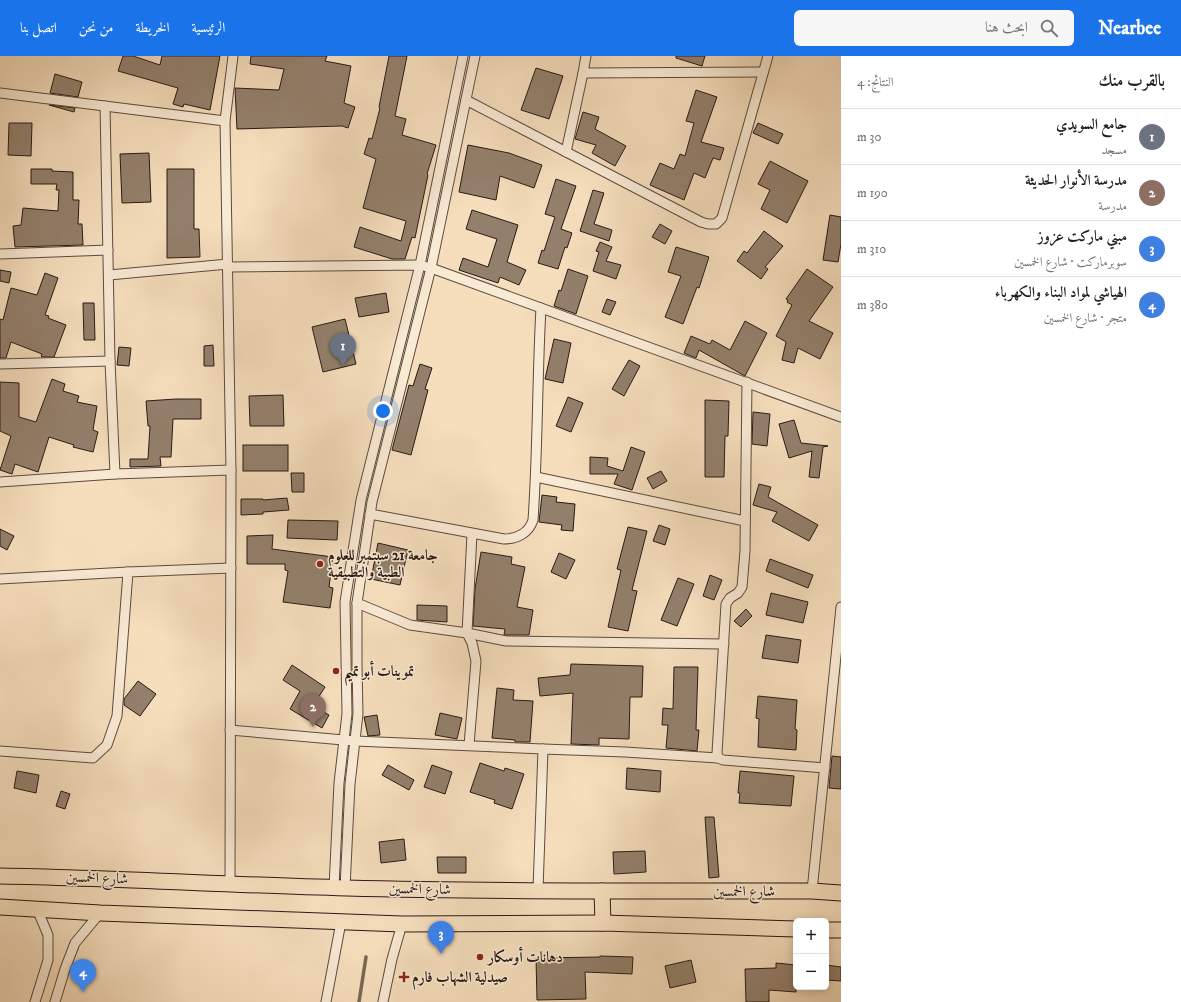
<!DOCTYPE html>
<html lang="ar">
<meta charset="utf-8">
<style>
:root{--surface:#fff;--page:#f6f6f6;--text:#202124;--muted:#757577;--line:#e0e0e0;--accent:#1a73e8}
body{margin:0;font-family:"IM FELL DW Pica",Amiri,serif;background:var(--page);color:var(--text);direction:rtl}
.controls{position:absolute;right:12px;bottom:12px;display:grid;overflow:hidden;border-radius:6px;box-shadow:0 2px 10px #0003}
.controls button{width:36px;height:36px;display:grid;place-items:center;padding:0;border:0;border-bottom:1px solid var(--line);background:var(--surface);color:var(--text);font:20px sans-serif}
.you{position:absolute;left:383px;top:355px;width:14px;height:14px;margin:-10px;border:3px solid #fff;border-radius:50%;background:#1a73e8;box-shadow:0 0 0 6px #1a73e833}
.badge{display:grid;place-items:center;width:26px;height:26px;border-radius:50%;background:var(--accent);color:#fff;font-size:13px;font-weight:700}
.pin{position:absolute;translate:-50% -33px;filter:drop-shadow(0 1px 2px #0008)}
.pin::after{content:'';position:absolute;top:21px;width:14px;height:12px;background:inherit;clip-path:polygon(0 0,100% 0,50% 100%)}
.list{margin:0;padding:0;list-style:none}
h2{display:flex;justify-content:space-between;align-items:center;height:52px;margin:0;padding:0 16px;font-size:17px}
h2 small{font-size:13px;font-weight:400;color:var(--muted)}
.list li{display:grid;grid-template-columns:26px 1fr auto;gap:12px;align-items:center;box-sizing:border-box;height:56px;padding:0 16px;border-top:1px solid var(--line)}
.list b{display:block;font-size:15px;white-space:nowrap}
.list p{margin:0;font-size:13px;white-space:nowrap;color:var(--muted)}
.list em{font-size:13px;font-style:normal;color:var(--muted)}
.icon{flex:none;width:22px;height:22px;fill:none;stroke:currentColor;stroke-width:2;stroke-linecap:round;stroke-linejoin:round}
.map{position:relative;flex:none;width:841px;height:946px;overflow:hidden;direction:ltr}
header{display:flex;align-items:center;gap:24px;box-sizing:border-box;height:56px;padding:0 20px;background:var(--accent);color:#fff}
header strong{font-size:19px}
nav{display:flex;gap:22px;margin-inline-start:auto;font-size:14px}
.search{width:280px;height:36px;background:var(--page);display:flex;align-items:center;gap:10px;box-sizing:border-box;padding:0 14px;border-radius:6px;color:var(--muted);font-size:15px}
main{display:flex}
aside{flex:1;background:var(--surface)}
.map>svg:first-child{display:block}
</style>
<header>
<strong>Nearbee</strong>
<div class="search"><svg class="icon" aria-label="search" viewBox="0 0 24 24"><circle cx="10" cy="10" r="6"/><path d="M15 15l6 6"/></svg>ابحث هنا</div>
<nav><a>الرئيسية</a><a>الخريطة</a><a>من نحن</a><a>اتصل بنا</a></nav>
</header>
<main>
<aside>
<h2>بالقرب منك<small>النتائج: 4</small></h2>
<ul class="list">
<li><span class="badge" style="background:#6b7280">1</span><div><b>جامع السويدي</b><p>مسجد</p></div><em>30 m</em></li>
<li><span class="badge" style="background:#8d6e63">2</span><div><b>مدرسة الأنوار الحديثة</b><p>مدرسة</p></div><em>190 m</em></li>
<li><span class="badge" style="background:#3f7fe0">3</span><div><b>مبني ماركت عزوز</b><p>سوبرماركت · شارع الخمسين</p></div><em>310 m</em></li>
<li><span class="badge" style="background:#3f7fe0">4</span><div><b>الهياشي لمواد البناء والكهرباء</b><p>متجر · شارع الخمسين</p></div><em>380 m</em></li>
</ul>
</aside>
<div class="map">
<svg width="841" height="946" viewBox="0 0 841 946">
<rect width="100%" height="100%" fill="#f6debd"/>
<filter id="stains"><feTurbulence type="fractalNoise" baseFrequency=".005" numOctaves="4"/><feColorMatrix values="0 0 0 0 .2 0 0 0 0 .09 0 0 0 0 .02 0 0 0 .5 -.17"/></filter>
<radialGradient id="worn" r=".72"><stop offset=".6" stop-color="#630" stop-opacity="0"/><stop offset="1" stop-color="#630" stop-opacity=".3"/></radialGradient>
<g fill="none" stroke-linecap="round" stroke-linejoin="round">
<path stroke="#796758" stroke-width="3.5" d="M359,946L366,901"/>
</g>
<g fill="#93806c" stroke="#271a15">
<path d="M123,0H133L160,9L162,0H220L210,54L184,48L183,51L173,48L178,32L118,15Z"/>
<path d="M251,0H327L325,5L351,10L344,47L355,51L348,72L342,70L237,73L235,32L279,34L284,13L250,8Z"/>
<path d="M389,0H407L395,60L406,63L402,79L436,89L427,118L428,119L415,182L412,181L405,203H392L354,191L360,171L401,185L406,165L363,152L376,103L364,98L369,82L372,83L380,52L379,51Z"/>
<path d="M676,0H705L702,10L676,2Z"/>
<path d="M536,12L563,20L549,63L521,54Z"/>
<path d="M55,18L82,26L78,41L50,37Z"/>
<path d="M696,34L717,41L701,86L724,92L720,104L713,102L705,122L694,117L684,144L650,129L660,107L674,113L680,98L685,100L694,67L686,65Z"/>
<path d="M49,49L75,52L74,56Z"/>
<path d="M583,56L599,61L595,73L626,90L615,110L592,97L596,89L575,83Z"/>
<path d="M9,67H32L31,100L8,99Z"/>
<path d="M758,67L783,78L778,88L753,77Z"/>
<path d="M468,89L509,97L542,109L534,132L500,120L496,144L459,136Z"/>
<path d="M149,97L151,146L122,147L120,98Z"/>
<path d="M770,105L808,125L787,167L761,153L770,134L758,128Z"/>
<path d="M31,113H52V115L73,116V144H79L78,168H82L83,189L15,191L13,170L21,169L23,152L58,155L59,134H56L57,128H31Z"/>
<path d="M167,113H194V173H199L200,201L167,202Z"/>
<path d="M556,123L576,130L561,173L572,177L567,192L565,191L558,213L538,207L542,194L544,195L555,161L545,158Z"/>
<path d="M593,134L604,137L594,168L612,174L609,185L580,175Z"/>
<path d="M472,154L518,169L507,206L526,214L519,229L500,221L498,227L459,214L463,202L488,211L497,183L466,173Z"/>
<path d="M830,159L841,161V188L838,206L823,204Z"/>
<path d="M660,168L672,175L665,188L652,181Z"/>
<path d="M764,175L783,190L765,211L768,213L761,223L737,205L744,195L747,197Z"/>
<path d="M600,186L612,191L606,205L621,209L616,223L593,215L599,196L596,195Z"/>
<path d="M676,191L709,201L699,232L697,231L683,268L665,261L681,220L668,216Z"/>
<path d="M568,213L588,220L576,258L554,250L559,234L561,235Z"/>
<path d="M807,213L833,231L809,265L833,277L820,303L798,292L794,307L782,304L786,286L776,280L792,249L787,246L788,244L786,243Z"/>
<path d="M0,214L11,216L9,227L0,225Z"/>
<path d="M45,217L58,222L45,259L49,260L48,262L66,269L54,301H42L41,300L42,298L11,286L6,302H0V263L3,264L11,232L37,239Z"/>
<path d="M386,237L389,256L359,261L355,242Z"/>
<path d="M607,243L616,246L610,259L602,256Z"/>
<path d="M83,247H94L95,284H84Z"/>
<path d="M345,263L356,308L323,316L312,271Z"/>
<path d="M745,265L767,277L745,320L699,294L696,302L684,297L691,280L710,288L712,284L730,294Z"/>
<path d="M554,283L571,287L563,327L545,323Z"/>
<path d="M213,289L214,310H204V290Z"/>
<path d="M119,291L131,292L129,310L117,309Z"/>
<path d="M629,304L640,310L624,340L612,333Z"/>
<path d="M420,308L432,312L425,333L428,334L411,399L392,394L409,329L413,330Z"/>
<path d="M52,323L65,328L63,335L79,340L77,346L97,350L93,374L98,376L93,396L73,391L74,389L49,381L38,416L15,408L12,418L0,414L11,380L0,375V326L19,327V361L36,366Z"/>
<path d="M283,339L284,370H250L249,340Z"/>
<path d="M568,341L583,347L571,376L556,370Z"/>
<path d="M176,343H201V363H173L171,401H160L161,410L130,411V403H148L150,370H148L146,345Z"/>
<path d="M705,344L729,345L728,380H725L724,421H705Z"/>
<path d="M753,356L770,358L767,390L752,388Z"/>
<path d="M794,364L801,387L828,390L823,391L819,422L809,421L812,395L789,402L779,368Z"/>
<rect x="243" y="389" width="45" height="26"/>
<path d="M631,391L645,396L632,434L614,428L618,418H590V401L608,402L607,410L623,415Z"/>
<path d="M661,415L667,425L653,433L647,422Z"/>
<path d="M291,417H304V436H292Z"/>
<path d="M759,428L771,431L768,441L818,469L809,485L772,465L777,456L753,449Z"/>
<path d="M542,439L557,441L556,446L575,448L573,475L561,474L562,469L539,466Z"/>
<path d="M287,442L289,454L263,456V458L241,459V443H263V444Z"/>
<path d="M288,464L338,465L337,484L287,482Z"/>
<path d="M659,469L670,473L665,489L653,485Z"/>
<path d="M628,471L647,475L632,534L637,535L628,575L608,571L621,514L617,513Z"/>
<path d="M0,473L14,480L7,494L0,490Z"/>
<path d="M273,479L272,493L333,501L329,531L333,532L330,552L283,546L288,515L285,514V508H247V480Z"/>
<path d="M378,487L408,494L400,529L371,523Z"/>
<path d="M481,496L512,501L511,508L525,511L517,551L533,554L529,579H504L505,573L473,570L475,533Z"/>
<path d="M559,497L575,504L566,523L551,516Z"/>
<path d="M770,503L813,519L808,532L766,515Z"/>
<path d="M710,519L722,524L714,544L703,540Z"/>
<path d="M678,522L694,528L677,570L661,564Z"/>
<path d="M771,537L808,546L803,567L766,559Z"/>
<path d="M417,549L447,550V566L417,564Z"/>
<path d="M746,553L752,560L741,571L734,565Z"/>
<path d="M766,579L801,584L798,607L762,602Z"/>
<path d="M571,608L643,610L642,641H630L629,683L599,682V689L571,688L573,637L540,640L538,622L570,619Z"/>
<path d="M292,609L325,631L313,650L329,659L322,672L290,653L300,635L283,624Z"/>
<path d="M674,611H698L696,674H699L697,695L666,692L668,669H662L663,652L673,653Z"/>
<path d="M138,625L156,638L140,660L124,649V643Z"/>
<path d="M497,632L514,634L513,644L533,645L530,686H515V684L492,682Z"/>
<path d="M758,640L797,644L795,673L797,674L796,694L758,691L759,663L756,662Z"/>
<path d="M440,657L462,662L457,683L435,679Z"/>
<path d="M377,659L380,679L368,680L364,661Z"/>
<path d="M832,700L841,701V733L829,732Z"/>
<path d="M480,707L504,715L505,712L524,718L512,753L494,747L495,744L470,736Z"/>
<path d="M388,709L414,724L409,734L382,719Z"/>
<path d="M432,709L452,716L445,738L424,731Z"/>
<path d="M627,712L661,715L660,736L626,733Z"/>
<path d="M17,715L39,719L36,737L14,732Z"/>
<path d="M740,715L794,720L791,750L739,747L740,737H738Z"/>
<path d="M61,735L70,738L65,753L56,750Z"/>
<path d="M705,761H714L719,821L709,822Z"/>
<path d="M404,783L406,804L381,807L379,786Z"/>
<path d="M645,795L646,816L614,818L613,796Z"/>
<path d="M437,801H466V817H438Z"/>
<path d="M600,900L633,901L632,918L585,916L586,943L537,944L536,902L600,901Z"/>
<path d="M691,904L696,926L670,932L665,910Z"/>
<path d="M776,907L796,909V936L769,934V946H746L745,913L776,912Z"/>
<path d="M826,909L841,911V925L826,924Z"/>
</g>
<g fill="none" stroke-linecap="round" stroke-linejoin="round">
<defs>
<g id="minor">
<path d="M586,0L583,17L763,16"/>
<path d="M0,37L225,65"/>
<path d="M466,44L701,166L708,168H716L722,162L768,0"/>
<path d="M105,50L110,305L115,418"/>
<path d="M566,96L583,17"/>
<path d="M0,198L108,194"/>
<path d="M228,211L420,209L431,212L841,361"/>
<path d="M109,219L228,208"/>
<path d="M0,308L110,305"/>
<path d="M747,326L745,495L742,531L738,537L730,542L726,548L717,697L718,702L723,704L825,712"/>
<path d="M536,421L745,465"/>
<path d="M0,426L115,418L231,414"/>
<path d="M370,458L504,483C517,483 529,477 533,464C538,393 537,323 541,252"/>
<path d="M0,523L128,516"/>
<path d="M357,547L410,569L467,577L506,585L724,588"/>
<path d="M230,674L355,685L543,693"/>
<path d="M469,689L476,605L472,587L467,577L472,478"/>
<path d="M0,695L93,702L107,689L117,660L128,516L231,512"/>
<path d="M230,828L231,414L225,65L233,0"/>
<path d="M334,831L339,727L347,658L345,546L361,444L420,209L463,0"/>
<path d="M345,832L350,728L358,658L357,608V547L372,446L431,212L475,0"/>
<path d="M538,834L543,693L625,696L718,702"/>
<path d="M812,835L841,551"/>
<path d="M35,946L48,904V879L37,853"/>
<path d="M55,946L65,913L75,887L100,857"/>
<path d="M326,946L341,866"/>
<path d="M383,946L392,903L402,868"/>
</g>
<g id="primary">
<path d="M0,820C116,822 231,829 347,832C502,836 657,835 812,835L841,837"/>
<path d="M602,835L603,867"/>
<path d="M0,851L100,857L402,868L603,867L796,873"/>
<path d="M826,874H841"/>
</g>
</defs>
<use href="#minor" stroke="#5b4b3f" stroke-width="11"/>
<use href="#primary" stroke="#271a15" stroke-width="17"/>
<use href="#minor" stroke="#f9ead4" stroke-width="9"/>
<use href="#primary" stroke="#f6debd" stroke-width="15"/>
</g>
<g fill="#8f2418" stroke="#f9ead4" stroke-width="1.5">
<circle cx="320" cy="508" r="4"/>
<circle cx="336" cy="615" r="4"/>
<circle cx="480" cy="901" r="4"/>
<path d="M402 915h4v4h4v4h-4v4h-4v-4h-4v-4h4z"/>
</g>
<g text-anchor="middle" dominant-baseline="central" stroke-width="3" stroke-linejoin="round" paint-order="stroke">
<g font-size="15" font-weight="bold" fill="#271a15" stroke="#f9ead4" text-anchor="start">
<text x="328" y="499">جامعة 21 سبتمبر للعلوم<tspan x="328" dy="17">الطبية والتطبيقية</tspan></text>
<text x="344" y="615">تموينات أبو تميم</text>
<text x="488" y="901">دهانات أوسكار</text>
<text x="412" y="921">صيدلية الشهاب فارم</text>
</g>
<g font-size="15" fill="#271a15" stroke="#f9ead4">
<text transform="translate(97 822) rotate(2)">شارع الخمسين</text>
<text transform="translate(420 833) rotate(1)">شارع الخمسين</text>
<text x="744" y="835">شارع الخمسين</text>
</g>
</g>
<rect width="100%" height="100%" filter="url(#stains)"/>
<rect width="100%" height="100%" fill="url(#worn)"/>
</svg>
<div class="controls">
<button>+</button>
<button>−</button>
</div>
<div class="you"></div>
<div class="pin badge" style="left:343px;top:310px;background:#6b7280">1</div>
<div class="pin badge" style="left:313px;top:671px;background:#8d6e63">2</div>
<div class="pin badge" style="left:441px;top:898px;background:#3f7fe0">3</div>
<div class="pin badge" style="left:83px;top:936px;background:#3f7fe0">4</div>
</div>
</main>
